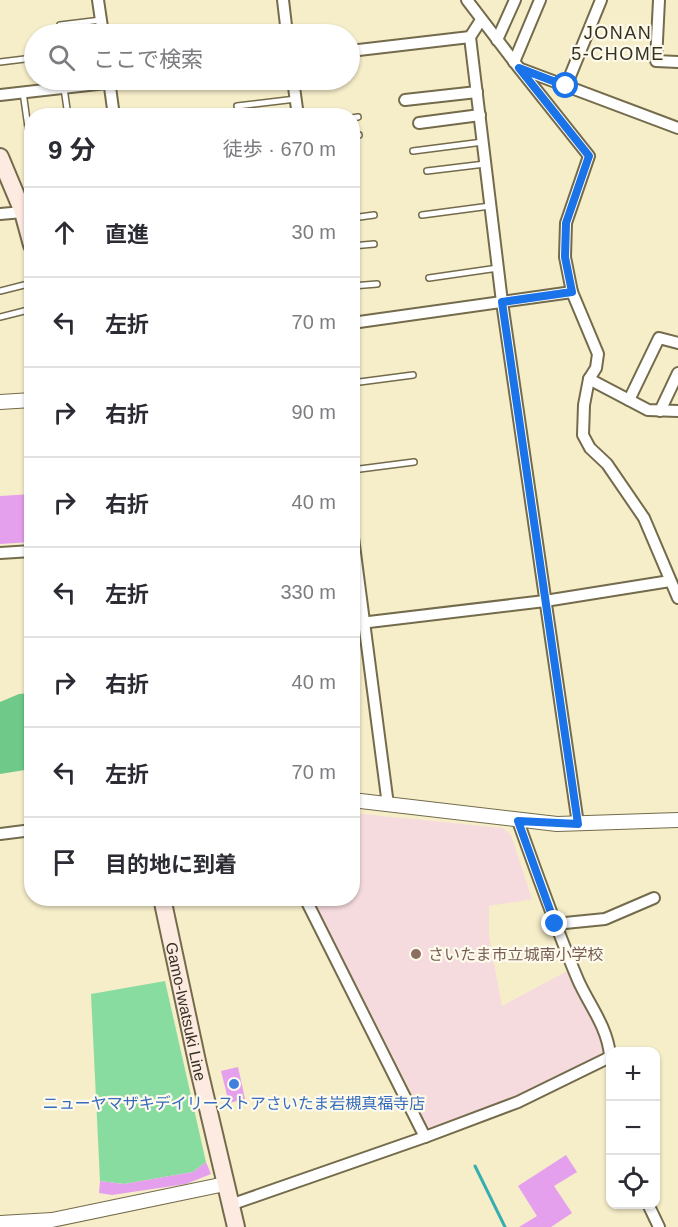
<!DOCTYPE html>
<html lang="ja">
<meta charset="utf-8">
<style>
:root{--surface:#fff;--page:#f2f2f3;--text:#2b2b33;--muted:#7c7c81;--line:#e1e1e2}
body{margin:0;font-family:Helvetica,"Noto Sans JP",sans-serif;background:var(--page);color:var(--text)}
.controls{position:absolute;right:18px;bottom:18px;display:grid;overflow:hidden;border-radius:12px;box-shadow:0 2px 4px #0004}
.controls button{width:54px;height:54px;display:grid;place-items:center;padding:0;border:0;border-bottom:2px solid var(--line);background:var(--surface);color:var(--text);font:30px sans-serif}
.stop{position:absolute;width:18px;height:18px;margin:-14px;border:4px solid #1a73e8;border-radius:50%;background:#fff}
.stop.end{background:#1a73e8;border-color:#fff;box-shadow:0 2px 6px #0008}
.list{margin:0;padding:0;list-style:none}
h2{display:flex;justify-content:space-between;align-items:center;height:78px;margin:0;padding:0 24px;font-size:26px}
h2 small{font-size:20px;font-weight:400;color:var(--muted)}
.list li{display:grid;grid-template-columns:39px 1fr auto;gap:18px;align-items:center;box-sizing:border-box;height:90px;padding:0 24px;border-top:2px solid var(--line)}
.list b{display:block;font-size:22px;white-space:nowrap}
.list em{font-size:20px;font-style:normal;color:var(--muted)}
.icon{flex:none;width:33px;height:33px;fill:none;stroke:currentColor;stroke-width:2;stroke-linecap:round;stroke-linejoin:round}
.map{position:relative;flex:none;width:678px;height:1227px;overflow:hidden}
.search{position:absolute;background:var(--surface);box-shadow:0 2px 4px #0004;left:24px;top:24px;width:336px;height:66px;display:flex;align-items:center;gap:15px;box-sizing:border-box;padding:0 21px;border-radius:33px;color:var(--muted);font-size:22px}
.panel{position:absolute;background:var(--surface);box-shadow:0 2px 4px #0004;left:24px;top:108px;width:336px;height:798px;border-radius:24px}
.map>svg:first-child{display:block}
</style>
<div class="map">
<svg width="678" height="1227" viewBox="0 0 678 1227">
<rect width="100%" height="100%" fill="#f6edc9"/>
<path fill="#f6dbde" d="M353,813L503,828L511,835L532,899L489,906V937L502,1006L567,971L606,1037L603,1053L599,1059L478,1112L432,1129L425,1126L412,1094L312,899L352,898Z"/>
<path fill="#89dc9f" d="M165,981L206,1162L193,1172L124,1184L100,1181L91,994Z"/>
<path fill="#6fca89" d="M31,693V769L0,774V702L19,694Z"/>
<g fill="none" stroke-linecap="round" stroke-linejoin="round">
<path stroke="#36aeaf" stroke-width="3" d="M475,1166L505,1227"/>
</g>
<g fill="#e5a0ed">
<path d="M32,494V542L0,544V496Z"/>
<path d="M238,1067L245,1099L229,1103L221,1071Z"/>
<path d="M566,1155L577,1172L554,1186L572,1213L551,1227H519L537,1216L518,1186Z"/>
<path d="M206,1162L211,1174L186,1184L112,1195L99,1193L100,1181L124,1184L193,1172Z"/>
</g>
<g fill="none" stroke-linecap="round" stroke-linejoin="round">
<defs>
<g id="service">
<path d="M60,25L101,20"/>
<path d="M0,62L33,58"/>
<path d="M64,88L68,116"/>
<path d="M23,92L32,156"/>
<path d="M237,106L296,99"/>
<path d="M352,118L358,117"/>
<path d="M352,136L359,135"/>
<path d="M413,151L483,142"/>
<path d="M427,171L485,164"/>
<path d="M422,215L490,206"/>
<path d="M352,218L374,215"/>
<path d="M352,246L374,244"/>
<path d="M429,278L498,268"/>
<path d="M352,286L377,284"/>
<path d="M0,291L32,283"/>
<path d="M0,317L32,309"/>
<path d="M352,383L413,375"/>
<path d="M352,470L414,462"/>
</g>
<g id="minor">
<path d="M98,0L103,34"/>
<path d="M283,0L287,34"/>
<path d="M467,0L519,68L589,156L566,223L565,257L572,292L598,354L596,368L589,379L584,405L583,435L590,448L607,464L644,518L678,598"/>
<path d="M659,0L656,61L678,62"/>
<path d="M481,20L470,37L502,302L578,824"/>
<path d="M497,40L515,0"/>
<path d="M350,51L470,37"/>
<path d="M514,62L540,0"/>
<path d="M521,69L678,128"/>
<path d="M109,80L114,116"/>
<path d="M293,80L298,116"/>
<path d="M566,86L601,0"/>
<path d="M0,95L133,80"/>
<path d="M405,100L477,92"/>
<path d="M419,123L480,115"/>
<path d="M0,214L23,212"/>
<path d="M352,323L572,292"/>
<path d="M589,379L648,410L678,411"/>
<path d="M629,400L659,338L678,343"/>
<path d="M660,411L678,373"/>
<path d="M352,530L388,805"/>
<path d="M0,553L32,551"/>
<path d="M352,624L545,601L670,581"/>
<path d="M518,821C537,874 556,928 578,980C589,1005 607,1026 610,1055"/>
<path d="M0,834L32,830"/>
<path d="M305,898L425,1137"/>
<path d="M555,924L605,919L654,898"/>
<path d="M648,1204L659,1227"/>
<path d="M230,1205L425,1137L518,1102L610,1057"/>
</g>
<g id="tertiary">
<path d="M0,402L32,400"/>
<path d="M352,800L557,824L678,820"/>
<path d="M0,1223L52,1220L225,1184"/>
</g>
<g id="secondary">
<path d="M0,157L23,212L32,245"/>
<path id="s1" d="M162,898L198,1066L236,1227"/>
</g>
</defs>
<use href="#service" stroke="#736b4b" stroke-width="8"/>
<use href="#minor" stroke="#736b4b" stroke-width="14"/>
<use href="#tertiary" stroke="#736b4b" stroke-width="16"/>
<use href="#secondary" stroke="#736b4b" stroke-width="20"/>
<use href="#service" stroke="#fff" stroke-width="5"/>
<use href="#minor" stroke="#fff" stroke-width="10"/>
<use href="#tertiary" stroke="#fff" stroke-width="14"/>
<use href="#secondary" stroke="#fdeae0" stroke-width="16"/>
</g>
<g fill="none" stroke-linecap="round" stroke-linejoin="round">
<path stroke="#1a73e8" stroke-width="8" d="M555,924L518,821L578,824L502,302L572,292L565,257L566,223L589,156L519,68L566,86"/>
</g>
<circle fill="#8d6e63" stroke="#fefaec" stroke-width="2" cx="416" cy="954" r="6"/>
<circle fill="#3f7fe0" stroke="#fefaec" stroke-width="2" cx="234" cy="1084" r="6"/>
<g text-anchor="middle" dominant-baseline="central" stroke-width="4.5" stroke-linejoin="round" paint-order="stroke">
<g font-size="16" fill="#785e54" stroke="#fefaec" text-anchor="start">
<text x="428" y="954">さいたま市立城南小学校</text>
</g>
<g font-size="16" fill="#343123" stroke="#fefaec">
<text stroke="none"><textPath href="#s1" startOffset="116">Gamo-Iwatsuki Line</textPath></text>
</g>
<g font-size="16" fill="#366cbe" stroke="#fefaec">
<text x="234" y="1103">ニューヤマザキデイリーストアさいたま岩槻真福寺店</text>
</g>
<g font-size="18" letter-spacing="1.5" fill="#343123" stroke="#fefaec">
<text x="618" y="33">JONAN<tspan x="618" dy="21">5-CHOME</tspan></text>
</g>
</g>
</svg>
<div class="controls">
<button>+</button>
<button>−</button>
<button><svg class="icon" aria-label="locate" viewBox="0 0 24 24"><circle cx="12" cy="12" r="6"/><path d="M12 2v4M12 18v4M2 12h4M18 12h4"/></svg></button>
</div>
<div class="stop" style="left:566px;top:86px"></div>
<div class="stop end" style="left:555px;top:924px"></div>
<div class="search"><svg class="icon" aria-label="search" viewBox="0 0 24 24"><circle cx="10" cy="10" r="6"/><path d="M15 15l6 6"/></svg>ここで検索</div>
<section class="panel">
<h2>9 分<small>徒歩 · 670 m</small></h2>
<ul class="list">
<li><svg class="icon" aria-label="ahead" viewBox="0 0 24 24"><path d="M12 20V5M6 11l6-6 6 6"/></svg><div><b>直進</b></div><em>30 m</em></li>
<li><svg class="icon" aria-label="left" viewBox="0 0 24 24"><path d="M17 20v-9H6M10 6l-5 5 5 5"/></svg><div><b>左折</b></div><em>70 m</em></li>
<li><svg class="icon" aria-label="right" viewBox="0 0 24 24"><path d="M7 20v-9h11M14 6l5 5-5 5"/></svg><div><b>右折</b></div><em>90 m</em></li>
<li><svg class="icon" aria-label="right" viewBox="0 0 24 24"><path d="M7 20v-9h11M14 6l5 5-5 5"/></svg><div><b>右折</b></div><em>40 m</em></li>
<li><svg class="icon" aria-label="left" viewBox="0 0 24 24"><path d="M17 20v-9H6M10 6l-5 5 5 5"/></svg><div><b>左折</b></div><em>330 m</em></li>
<li><svg class="icon" aria-label="right" viewBox="0 0 24 24"><path d="M7 20v-9h11M14 6l5 5-5 5"/></svg><div><b>右折</b></div><em>40 m</em></li>
<li><svg class="icon" aria-label="left" viewBox="0 0 24 24"><path d="M17 20v-9H6M10 6l-5 5 5 5"/></svg><div><b>左折</b></div><em>70 m</em></li>
<li><svg class="icon" aria-label="arrive" viewBox="0 0 24 24"><path d="M6 21V4h12l-3 4 3 4H6"/></svg><div><b>目的地に到着</b></div></li>
</ul>
</section>
</div>
